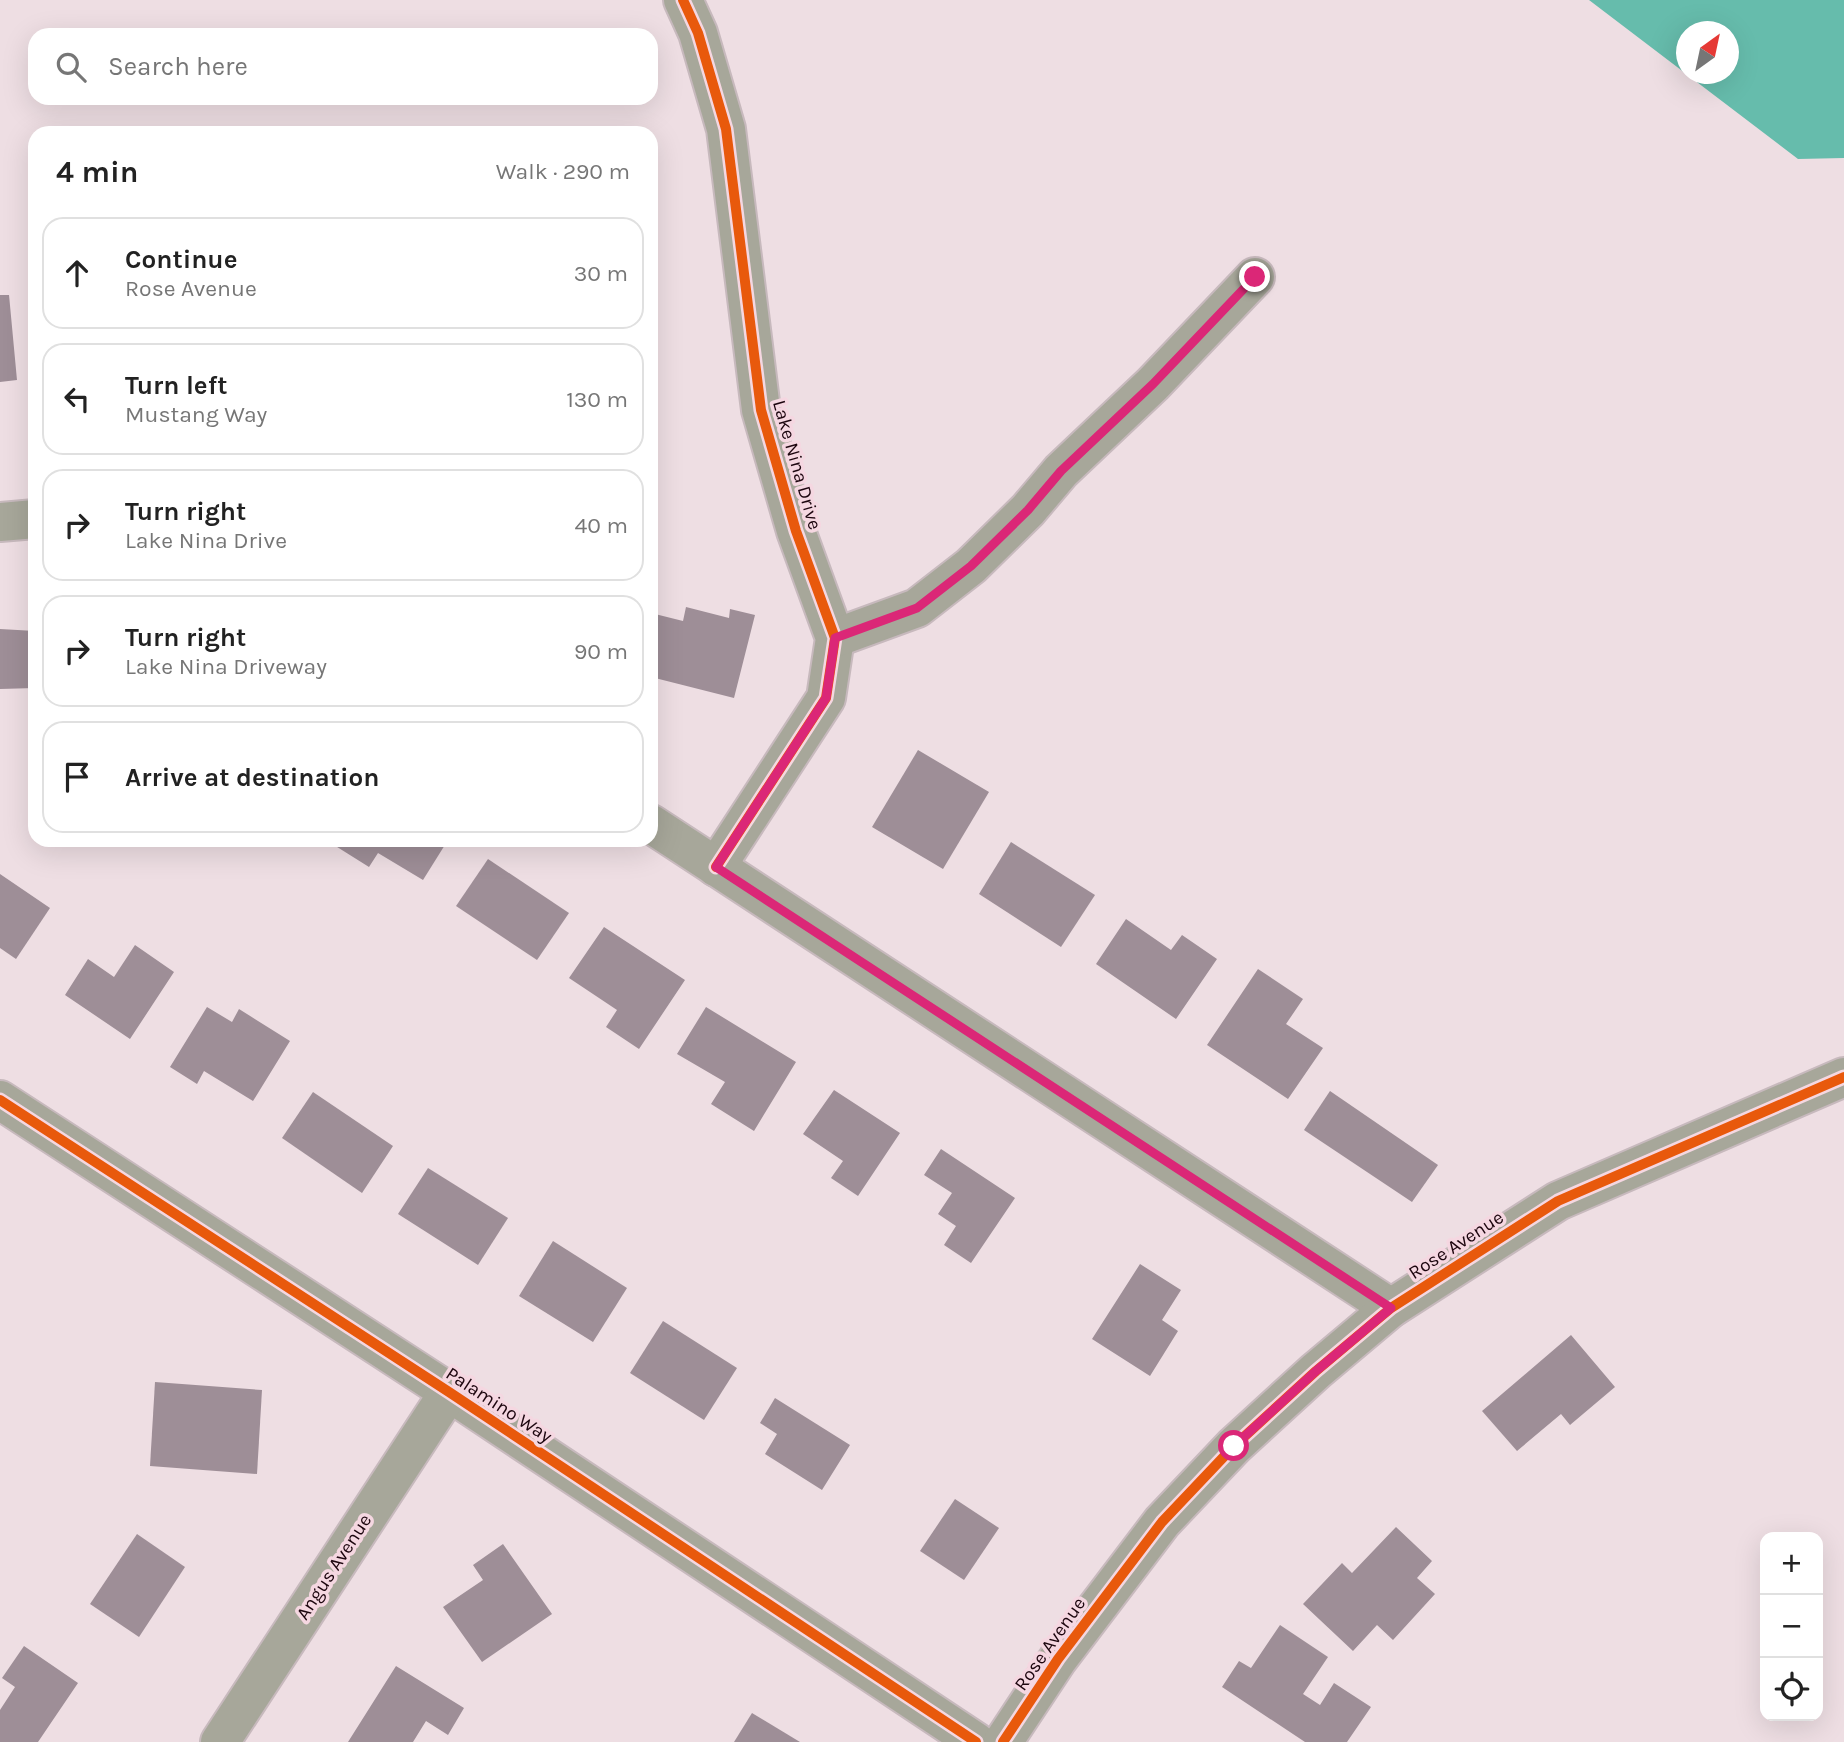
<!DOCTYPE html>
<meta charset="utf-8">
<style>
:root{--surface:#fff;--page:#f2f2f2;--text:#222;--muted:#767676;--line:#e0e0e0}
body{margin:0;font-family:Karla,sans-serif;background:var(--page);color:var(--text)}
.controls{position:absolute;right:21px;bottom:21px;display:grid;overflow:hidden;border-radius:14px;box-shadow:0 7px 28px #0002}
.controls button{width:63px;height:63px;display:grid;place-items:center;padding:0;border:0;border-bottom:2px solid var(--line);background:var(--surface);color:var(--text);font:35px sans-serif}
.compass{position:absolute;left:1676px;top:21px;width:63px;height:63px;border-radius:50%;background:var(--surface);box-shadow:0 7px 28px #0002;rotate:33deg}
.stop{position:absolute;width:21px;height:21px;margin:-16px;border:5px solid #db2777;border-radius:50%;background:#fff}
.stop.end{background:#db2777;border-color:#fff;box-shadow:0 2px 7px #0008}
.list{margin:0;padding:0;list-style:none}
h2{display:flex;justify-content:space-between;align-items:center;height:91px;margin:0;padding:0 28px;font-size:30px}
h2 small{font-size:23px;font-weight:400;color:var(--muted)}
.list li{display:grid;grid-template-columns:46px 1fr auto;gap:21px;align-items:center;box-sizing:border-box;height:112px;margin:0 14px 14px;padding:0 14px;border:2px solid var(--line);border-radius:21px}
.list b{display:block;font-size:26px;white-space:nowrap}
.list p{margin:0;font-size:23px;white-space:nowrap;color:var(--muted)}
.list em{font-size:23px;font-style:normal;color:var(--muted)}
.icon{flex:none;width:38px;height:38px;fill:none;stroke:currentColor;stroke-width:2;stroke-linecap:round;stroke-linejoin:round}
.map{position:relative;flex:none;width:1844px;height:1742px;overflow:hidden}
.search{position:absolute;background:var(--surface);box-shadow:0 7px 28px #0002;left:28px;top:28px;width:630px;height:77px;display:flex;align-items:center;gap:18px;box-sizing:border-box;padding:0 24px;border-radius:21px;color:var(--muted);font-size:26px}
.panel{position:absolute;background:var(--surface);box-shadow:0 7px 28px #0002;left:28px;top:126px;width:630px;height:721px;border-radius:21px}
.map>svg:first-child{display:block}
</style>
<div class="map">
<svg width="1844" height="1742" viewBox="0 0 1844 1742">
<rect width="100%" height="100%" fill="#eedee3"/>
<path fill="#66bcac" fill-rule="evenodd" d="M1589,0H1844V158L1798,159ZM1686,32H1728V74H1686Z"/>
<g fill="#9e8e97">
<path d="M0,295H9L17,380L0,382Z"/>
<path d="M686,607L729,618L730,609L755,615L734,698L651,677V613L683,621Z"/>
<path d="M0,629L35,631V688L0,689Z"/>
<path d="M918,750L989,792L943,869L872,827Z"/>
<path d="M326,840H448L423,880L378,853L369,867Z"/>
<path d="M1011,842L1095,895L1061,947L979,894Z"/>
<path d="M488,859L569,913L537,960L456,906Z"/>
<path d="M0,874L50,908L16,959L0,948Z"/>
<path d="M1126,919L1171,950L1182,935L1217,959L1176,1019L1096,964Z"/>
<path d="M604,927L685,980L639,1049L606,1027L617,1010L569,978Z"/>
<path d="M135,945L174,972L130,1039L65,995L88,959L114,977Z"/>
<path d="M1258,969L1303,999L1286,1024L1323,1048L1288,1099L1207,1045Z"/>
<path d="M207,1007L232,1022L239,1009L290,1041L253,1101L204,1071L197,1084L170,1067Z"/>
<path d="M706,1007L796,1062L754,1131L711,1104L725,1082L677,1054Z"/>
<path d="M834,1090L900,1133L858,1196L831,1178L843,1161L803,1134Z"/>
<path d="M1330,1091L1438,1165L1412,1202L1304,1130Z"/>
<path d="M313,1092L393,1146L362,1193L282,1138Z"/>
<path d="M941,1149L1015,1198L971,1263L944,1245L956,1226L938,1214L952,1193L924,1175Z"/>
<path d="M428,1168L508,1218L478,1265L398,1214Z"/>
<path d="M553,1241L627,1288L593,1342L519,1296Z"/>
<path d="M1140,1264L1181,1290L1162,1320L1178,1331L1150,1376L1092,1339Z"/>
<path d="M663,1321L737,1368L704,1420L630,1373Z"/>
<path d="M1571,1335L1615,1387L1570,1425L1561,1414L1517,1451L1482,1411Z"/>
<path d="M155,1382L262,1390L257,1474L150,1466Z"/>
<path d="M775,1398L850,1445L822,1490L765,1454L777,1434L760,1423Z"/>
<path d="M955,1499L999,1528L964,1580L920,1551Z"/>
<path d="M1396,1527L1432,1561L1417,1578L1435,1594L1393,1640L1377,1625L1353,1651L1303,1604L1342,1563L1352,1573Z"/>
<path d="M137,1534L185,1567L139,1637L90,1604Z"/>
<path d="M503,1544L552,1614L482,1662L443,1607L483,1580L473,1565Z"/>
<path d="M1280,1625L1328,1657L1303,1694L1320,1705L1334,1683L1371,1707L1347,1742H1305L1222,1687L1239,1661L1251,1668Z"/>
<path d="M24,1646L78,1683L38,1742H0V1710L15,1687L2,1678Z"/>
<path d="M396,1666L464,1708L448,1735L426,1721L413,1742H348Z"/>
<path d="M752,1713L800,1742H734Z"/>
</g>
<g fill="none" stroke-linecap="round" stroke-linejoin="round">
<defs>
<g id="minor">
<path d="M683,0L698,33L726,129L761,410L796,531L835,638L826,698L716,867"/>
<path d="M0,522L35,519"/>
<path d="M835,638L917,608L971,566L1028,510L1061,471L1153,384L1255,277"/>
<path d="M651,824L1391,1308"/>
<path d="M0,1100L449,1392L976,1742"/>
<path d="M220,1742L449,1392"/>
<path d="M1003,1742L1058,1659L1162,1522L1234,1446L1316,1371L1391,1308L1558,1201L1844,1077"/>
</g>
</defs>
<use href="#minor" stroke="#c7b9bd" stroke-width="42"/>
<use href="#minor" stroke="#a7a79a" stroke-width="38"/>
<defs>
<g id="cycleway">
<path d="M683,0L698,33L726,129L761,410L796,531L835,638L826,698L716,867"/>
<path d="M0,1100L449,1392L976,1742"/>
<path d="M1003,1742L1058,1659L1162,1522L1234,1446L1316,1371L1391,1308L1558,1201L1844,1077"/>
</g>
</defs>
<use href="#cycleway" stroke="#f5d7e1" stroke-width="15"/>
<use href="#cycleway" stroke="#e8590c" stroke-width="10"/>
</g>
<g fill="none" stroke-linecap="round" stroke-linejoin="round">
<path stroke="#db2777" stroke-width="9" d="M1234,1446L1316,1371L1391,1308L716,867L826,698L835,638L917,608L971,566L1028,510L1061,471L1153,384L1255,277"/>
</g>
<g text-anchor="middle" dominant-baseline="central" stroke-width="7" stroke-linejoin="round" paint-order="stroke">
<g font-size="19" fill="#1c050e" stroke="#f5d7e1">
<text transform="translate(797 465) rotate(74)">Lake Nina Drive</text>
<text transform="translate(1456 1245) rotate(-33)">Rose Avenue</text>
<text transform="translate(499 1405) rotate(33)">Palamino Way</text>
<text transform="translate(334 1567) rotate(-57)">Angus Avenue</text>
<text transform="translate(1050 1644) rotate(-55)">Rose Avenue</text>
</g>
</g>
</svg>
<div class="controls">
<button>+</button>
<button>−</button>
<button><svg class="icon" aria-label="locate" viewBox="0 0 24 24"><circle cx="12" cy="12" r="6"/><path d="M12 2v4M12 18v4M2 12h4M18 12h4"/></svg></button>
</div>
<svg class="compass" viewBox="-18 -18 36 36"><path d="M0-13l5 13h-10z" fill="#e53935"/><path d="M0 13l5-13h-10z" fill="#767676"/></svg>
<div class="stop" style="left:1234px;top:1446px"></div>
<div class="stop end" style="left:1255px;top:277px"></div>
<div class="search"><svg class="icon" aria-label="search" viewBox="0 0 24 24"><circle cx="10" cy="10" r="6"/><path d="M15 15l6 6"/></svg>Search here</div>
<section class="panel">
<h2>4 min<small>Walk · 290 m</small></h2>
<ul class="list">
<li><svg class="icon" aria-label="ahead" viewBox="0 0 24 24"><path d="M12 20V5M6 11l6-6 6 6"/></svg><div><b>Continue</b><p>Rose Avenue</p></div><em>30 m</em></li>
<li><svg class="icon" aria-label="left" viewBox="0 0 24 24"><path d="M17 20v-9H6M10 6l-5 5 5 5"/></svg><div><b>Turn left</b><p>Mustang Way</p></div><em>130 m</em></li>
<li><svg class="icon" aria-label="right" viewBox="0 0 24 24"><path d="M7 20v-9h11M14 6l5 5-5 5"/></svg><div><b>Turn right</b><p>Lake Nina Drive</p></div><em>40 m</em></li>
<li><svg class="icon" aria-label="right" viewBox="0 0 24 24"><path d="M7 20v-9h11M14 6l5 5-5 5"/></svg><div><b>Turn right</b><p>Lake Nina Driveway</p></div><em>90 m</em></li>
<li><svg class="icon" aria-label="arrive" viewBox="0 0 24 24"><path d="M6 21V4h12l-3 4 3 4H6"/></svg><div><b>Arrive at destination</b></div></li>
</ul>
</section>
</div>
